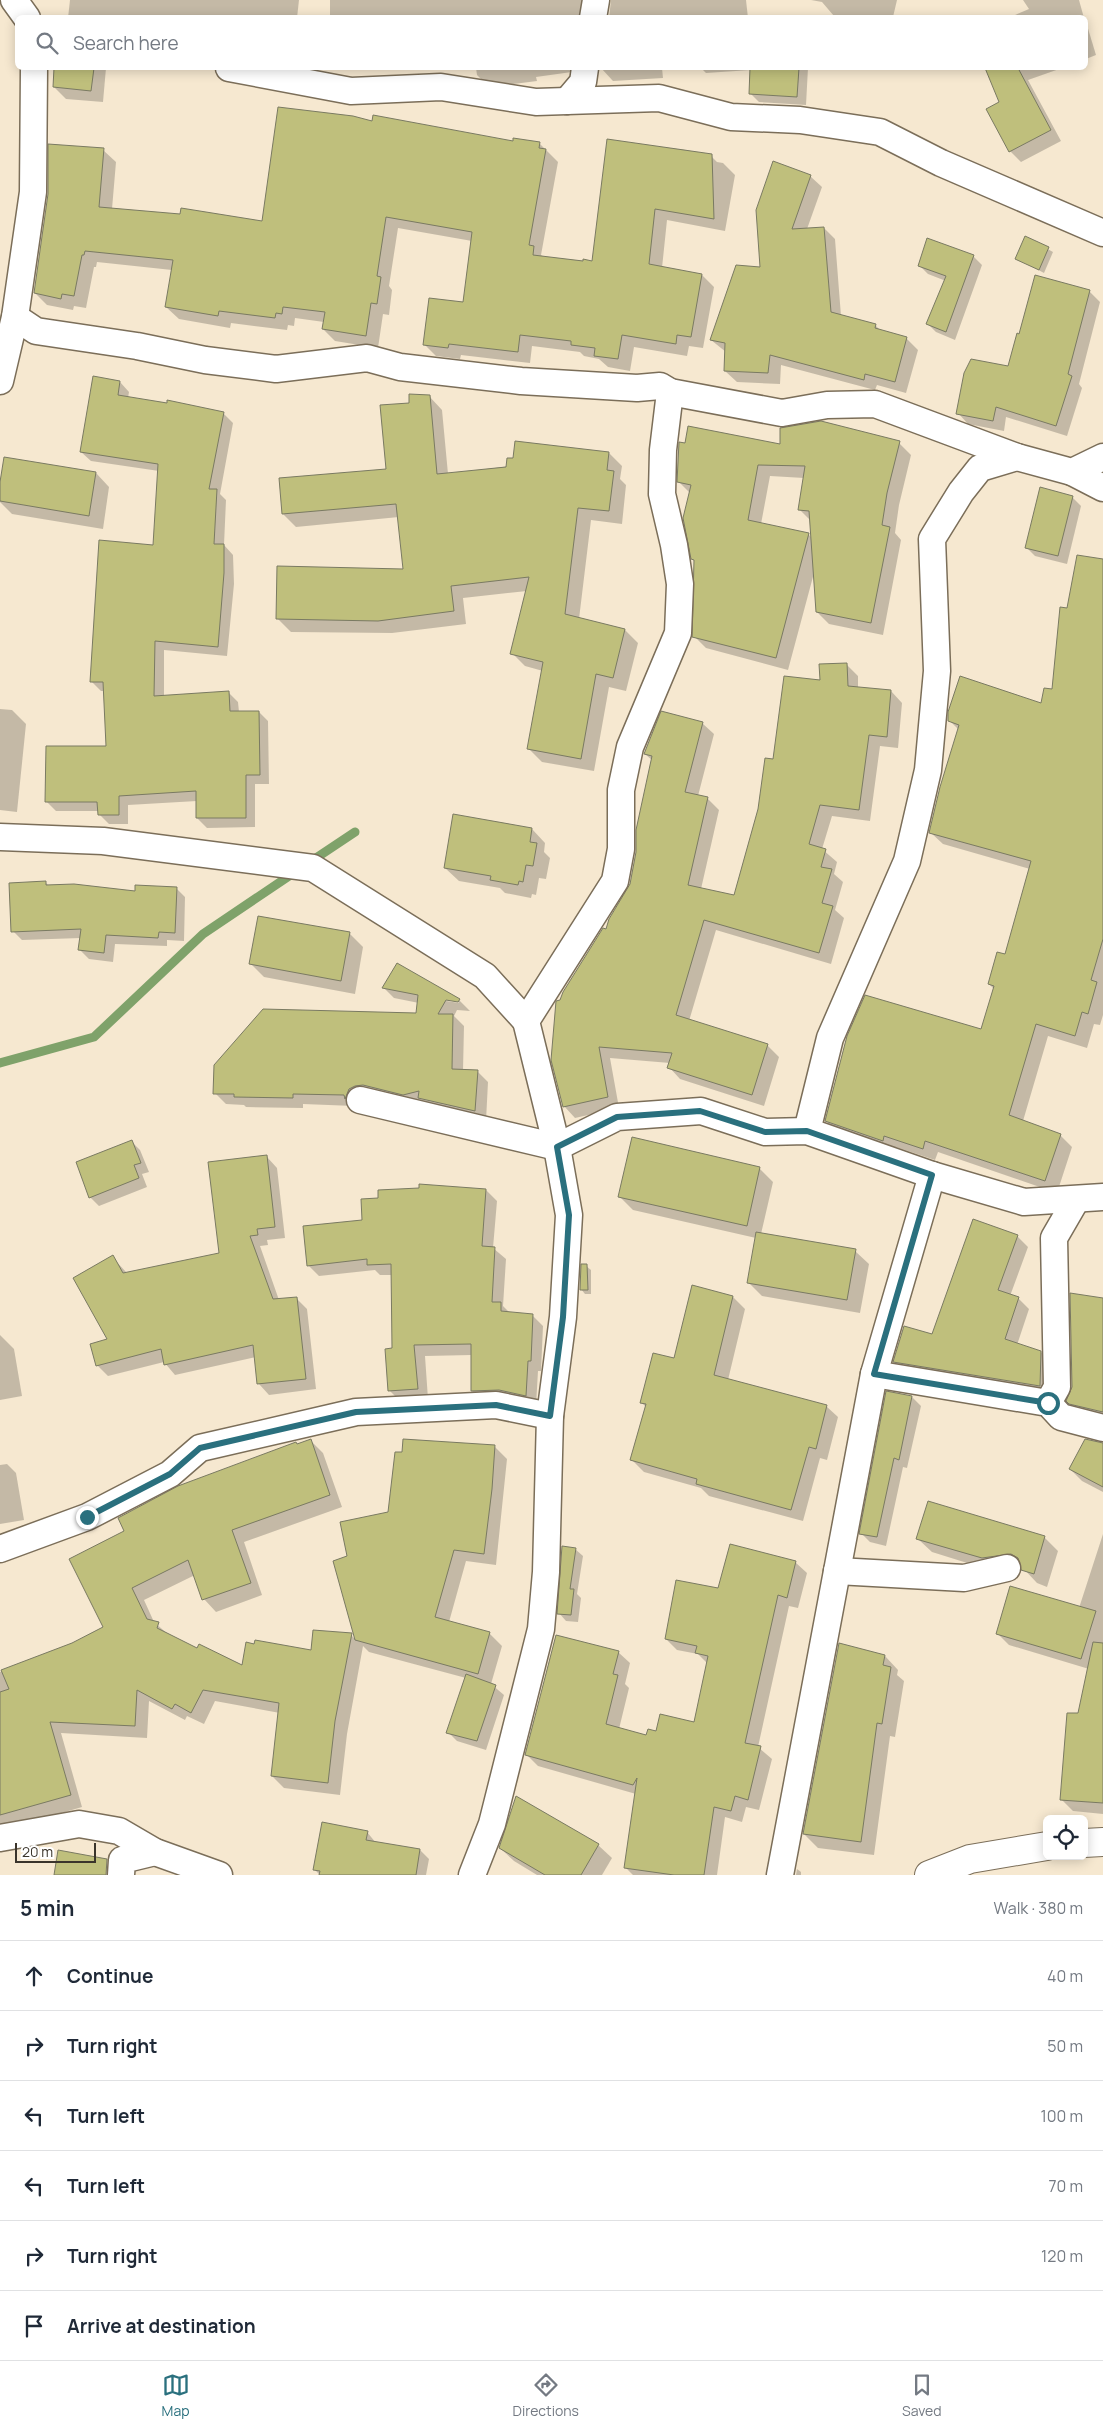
<!DOCTYPE html>
<meta charset="utf-8">
<style>
:root{--surface:#fff;--page:#f2f2f3;--text:#1f2937;--muted:#747a83;--line:#e0e1e3;--accent:#2a707e}
body{margin:0;font-family:Manrope,sans-serif;background:var(--page);color:var(--text)}
.controls{position:absolute;right:15px;bottom:15px;display:grid;overflow:hidden;border-radius:8px;box-shadow:0 2px 12px #0003}
.controls button{width:45px;height:45px;display:grid;place-items:center;padding:0;border:0;border-bottom:1px solid var(--line);background:var(--surface);color:var(--text);font:25px sans-serif}
.scale{position:absolute;left:15px;bottom:12px;width:81px;box-sizing:border-box;padding-left:5px;border:2px solid #3a342b;border-top:0;font-size:14px;line-height:18px;white-space:nowrap;color:#3a342b;-webkit-text-stroke:4px #fff;paint-order:stroke}
.stop{position:absolute;width:15px;height:15px;margin:-11px;border:4px solid #2a707e;border-radius:50%;background:#fff}
.stop.end{background:#2a707e;border-color:#fff;box-shadow:0 1px 5px #0008}
.list{margin:0;padding:0;list-style:none}
h2{display:flex;justify-content:space-between;align-items:center;height:65px;margin:0;padding:0 20px;font-size:21px}
h2 small{font-size:16px;font-weight:400;color:var(--muted)}
.list li{display:grid;grid-template-columns:32px 1fr auto;gap:15px;align-items:center;box-sizing:border-box;height:70px;padding:0 20px;border-top:1px solid var(--line)}
.list b{display:block;font-size:19px;white-space:nowrap}
.list em{font-size:16px;font-style:normal;color:var(--muted)}
.icon{flex:none;width:28px;height:28px;fill:none;stroke:currentColor;stroke-width:2;stroke-linecap:round;stroke-linejoin:round}
.map{position:relative;flex:none;width:1103px;height:1875px;overflow:hidden}
.search{position:absolute;background:var(--surface);box-shadow:0 2px 12px #0003;left:15px;right:15px;top:15px;height:55px;display:flex;align-items:center;gap:12px;box-sizing:border-box;padding:0 18px;border-radius:8px;color:var(--muted);font-size:19px}
.sheet{height:485px;background:var(--surface)}
nav{display:flex;justify-content:space-around;align-items:center;box-sizing:border-box;height:70px;border-top:1px solid var(--line);background:var(--surface);font-size:14px;color:var(--muted)}
nav a{display:grid;justify-items:center;gap:2px}
nav .on{color:var(--accent)}
.map>svg:first-child{display:block}
</style>
<div class="map">
<svg width="1103" height="1875" viewBox="0 0 1103 1875">
<rect width="100%" height="100%" fill="#f6e8d0"/>
<g fill="#0003" fill-rule="evenodd">
<path d="M70,0H299L297,18H68Z"/>
<path d="M330,0H601L592,18H330Z"/>
<path d="M611,0H746L748,18H609Z"/>
<path d="M811,0H897L893,17L888,18H838L834,16L822,2Z"/>
<path d="M1023,0H1079L1084,18H1008L1029,9Z"/>
<path d="M1086,22L1096,55L1086,59Z"/>
<path d="M56,68H106L103,102L66,99L54,87Z"/>
<path d="M476,68H590L586,70L536,77L537,81L489,87L477,75Z"/>
<path d="M601,68H662L663,78L613,81Z"/>
<path d="M701,68H808L806,105L759,102L750,93L751,70L706,73Z"/>
<path d="M986,68H1062L1028,80L1061,141L1021,162L1010,151L988,109L1001,102Z"/>
<path d="M373,122L514,143H539L558,162L541,255L544,257L594,262L608,141L686,150L711,156L717,162L723,163L735,175L725,231L667,220L662,268L702,275L714,287L703,348L689,346L687,356L634,347L630,371L608,367L599,359L584,356L580,352L532,346L530,363L461,355L460,359L436,356L424,344L464,304L472,241L398,228L389,286L392,290L389,315L383,314L378,348L335,341L323,329L324,322L295,318L294,326L288,325L287,330L231,323L230,328L179,319L166,307L172,270L97,262L96,267H94L86,308L74,306L73,310L47,305L35,293L103,150L116,162L112,209L263,223Z"/>
<path d="M810,176L822,187L807,229L824,228L835,239L841,316L875,325L881,331L906,338L918,350L906,393L877,385L875,390L781,365L780,384L737,382L725,371L726,352L711,340L761,269Z"/>
<path d="M1026,237L1053,252L1044,273L1016,258Z"/>
<path d="M973,256L982,265L955,340L936,332L927,323L946,281L928,274L919,265Z"/>
<path d="M1089,291L1100,302L1079,384L1082,388L1067,436L1006,417L1004,431L968,424L958,413Z"/>
<path d="M120,382L129,392L128,398L223,413L233,423L220,494L226,500L224,545L233,555L234,584L227,656L164,650V697L229,693L238,702L239,712H259L268,721L269,784H255V827L207,828L197,818V801L128,805V824H109L99,814V811H56L46,801L108,747L105,691H101L91,681L155,547L159,471L91,461L81,452Z"/>
<path d="M429,396L442,410L448,474L609,453L622,466L620,479L626,485L622,524L591,520L579,619L625,630L638,643L626,691L609,687L594,771L542,762L528,748L543,671L525,666L512,653L527,591L463,598L466,624L392,633L291,632L278,619L405,570L399,517L296,527L283,514L387,470L410,404Z"/>
<path d="M899,443L911,455L899,505L895,533L901,540L883,635L829,624L817,612L814,573L788,670L706,648L694,636L695,561L690,493L679,482L781,446ZM770,476L804,478L800,510L811,521L812,538L809,535L761,524Z"/>
<path d="M5,459L96,473L109,487L103,529L12,514L0,502Z"/>
<path d="M1072,497L1081,506L1067,564L1035,556L1026,547Z"/>
<path d="M1103,560V1015L1100,1025L1094,1024L1087,1048L1048,1036L1023,1121L1060,1135L1072,1147L1057,1193L938,1152L935,1160L896,1147L895,1152L838,1133L826,1121L982,1031L994,989L989,984L1005,956L1030,869L943,844L930,832L959,730L949,720L1042,705L1053,690L1068,609Z"/>
<path d="M846,664L858,676V688L891,691L902,703L898,748L880,746L870,821L832,816L822,849L837,862L834,874L843,882L835,910L844,918L831,964L716,930L689,1021L767,1045L779,1057L764,1106L680,1079L669,1067L670,1063L610,1058L619,1108L575,1118L564,1106L561,1001L607,931L631,885L653,761L645,754L702,723L714,734L698,796L707,798L719,810L701,889L735,897L774,760L822,681Z"/>
<path d="M0,709L12,710L26,724L17,812L0,810Z"/>
<path d="M532,829L545,843L544,852L550,858L546,879L539,878L536,895L532,894L531,898L505,893L500,888L459,881L445,868Z"/>
<path d="M45,882L49,886L136,892L176,888L185,897L184,941L167,940V946L115,944L113,962L89,959L80,950L81,938L22,940L13,931Z"/>
<path d="M350,934L363,947L355,994L264,977L250,963Z"/>
<path d="M384,988L459,1000L470,1011L457,1010L454,1016L464,1026L463,1071H477L488,1082L486,1121L354,1106L303,1104V1108L246,1107L244,1105L226,1104L215,1093L418,1015L419,1003L394,998ZM440,1000H456L459,1003Z"/>
<path d="M131,1141L140,1150L149,1172L142,1174L147,1187L99,1206L90,1197Z"/>
<path d="M267,1157L277,1168L285,1238L267,1240L268,1245L260,1246L279,1300L296,1298L307,1309L316,1389L269,1395L259,1384L256,1357L175,1375L164,1362L108,1376L97,1365L109,1340L112,1257L127,1273L220,1254Z"/>
<path d="M759,1168L773,1182L761,1234L855,1251L869,1264L860,1313L762,1296L748,1282L756,1238L633,1210L619,1196Z"/>
<path d="M486,1190L497,1201L493,1248L506,1259L503,1306L510,1313L532,1315L543,1326L541,1371H538L536,1406L483,1402L472,1391V1355L425,1356L428,1399L401,1402L390,1391L393,1350L392,1275H380L375,1270L319,1276L308,1265L363,1221Z"/>
<path d="M1017,1236L1028,1247L1010,1296L1018,1298L1029,1309L1017,1345L1041,1352L1051,1363L1050,1396L905,1372L895,1362L933,1335Z"/>
<path d="M586,1266L591,1270V1294H585L581,1289Z"/>
<path d="M693,1287L733,1297L745,1309L728,1380L826,1406L838,1417L827,1460L820,1458L803,1521L709,1496L701,1488L644,1472L632,1460L646,1407L642,1403L675,1359Z"/>
<path d="M1103,1299V1421L1082,1415L1068,1401Z"/>
<path d="M0,1335L14,1349L22,1396L0,1400Z"/>
<path d="M912,1397L921,1406L907,1468L903,1467L886,1546L870,1542L861,1533Z"/>
<path d="M311,1441L323,1453L342,1507L244,1542L262,1595L216,1612L204,1599L195,1575L144,1600L154,1622L170,1636L198,1650L243,1667L312,1652L351,1635L356,1640L349,1557L389,1513L494,1446L507,1459L496,1565L466,1561L449,1622L489,1633L502,1646L491,1684L504,1695L486,1750L457,1741L448,1732L466,1678L369,1652L363,1646L347,1734L340,1795L284,1788L272,1776L280,1713L215,1701L204,1724L187,1716L185,1720L149,1701L147,1738L61,1733L82,1807L0,1831V1672L72,1644L104,1628L71,1559Z"/>
<path d="M1103,1443V1492L1082,1481L1070,1469Z"/>
<path d="M7,1464L16,1473L24,1520L0,1524V1465Z"/>
<path d="M1103,1534V1814L1073,1811L1061,1799L1089,1669L1009,1645L997,1633L1079,1608Z"/>
<path d="M1044,1537L1058,1551L1047,1587L1037,1583L1022,1567L996,1572L932,1552L918,1539Z"/>
<path d="M575,1549L583,1556L577,1594L581,1598L578,1622L566,1621L559,1613Z"/>
<path d="M795,1562L807,1573L798,1608L789,1606L758,1747L772,1759L759,1810L746,1807L742,1822L725,1817L717,1875H633L626,1868L636,1794L538,1766L526,1754L618,1652L630,1663L625,1684L629,1688L619,1729L647,1737L695,1724L708,1664L698,1654L677,1650L666,1639L719,1589Z"/>
<path d="M885,1656L898,1670L897,1675L904,1681L895,1737L890,1736L874,1855L818,1848L804,1834Z"/>
<path d="M367,1832L376,1843L420,1850L429,1859L426,1875H320L314,1869Z"/>
<path d="M598,1845L612,1858L602,1875H537L514,1861L500,1848Z"/>
<path d="M797,1869L801,1872V1875H796Z"/>
</g>
<g fill="none" stroke-linecap="round" stroke-linejoin="round">
<g stroke="#7fa26a" stroke-width="9">
<path d="M310,862L355,832"/>
<path d="M0,1063L94,1037L203,934L295,872"/>
</g>
</g>
<g fill="#bfbf7c" stroke="#7a7a62">
<path d="M54,68H94L91,91L53,87Z"/>
<path d="M750,68H799L797,97L749,94Z"/>
<path d="M985,68H1018L1051,130L1009,152L986,109L999,102Z"/>
<path d="M278,107L353,116L372,121L373,115L513,141V138L540,142L539,148L546,149L529,245L534,246L533,255L583,261V259L592,261L607,139L712,154L714,219L655,209L649,264L702,274L691,337L677,335L676,344L622,335L618,359L594,356L595,348L571,345V341L520,335L518,352L449,344L448,348L423,345L429,298L463,302L472,232L386,217L377,276L381,277L377,304L371,303L366,336L322,329L325,312L283,307L282,314L276,313L275,318L219,311L218,316L165,307L173,260L85,251L84,255H82L74,296L62,294L61,299L34,293L48,194V144L104,148L99,207L180,214L181,208L262,221Z"/>
<path d="M773,161L811,175L792,229L824,227L831,312L876,324L875,328L907,337L895,382L865,374L864,380L770,355L768,373L724,371L725,343L710,340L736,265L760,267L756,210Z"/>
<path d="M1025,236L1049,247L1039,270L1015,259Z"/>
<path d="M927,238L974,255L946,332L926,324L946,276L918,266Z"/>
<path d="M1035,275L1090,290L1068,374L1072,376L1056,426L996,407L993,421L956,414L964,373L971,359L1008,366L1017,333L1019,334Z"/>
<path d="M93,376L120,381L118,395L167,403V400L224,412L209,489H217L214,544H224V573L218,647L155,641L154,696L229,691L230,711H259L260,775H246V818H196V791L119,796V815H98L97,802H45L46,746H106L103,682H90L99,540L153,545L158,464L80,452Z"/>
<path d="M409,394L430,395L437,474L506,467L507,458H513L515,441L609,452L607,470L614,471L609,511L578,508L565,614L625,629L613,678L596,674L581,759L527,749L543,662L510,654L529,577L451,586L454,611L378,621L276,619L277,566L403,569L396,504L282,514L279,478L386,469L380,405L409,403Z"/>
<path d="M821,421L900,441L887,493L882,525L890,527L871,623L816,612L809,511L798,510L805,466L758,465L748,520L809,533L776,658L692,637L694,560L691,559L683,518L691,485L677,482L679,442L685,443L688,426L780,444V428Z"/>
<path d="M4,457L96,472L89,516L0,501V482Z"/>
<path d="M1040,487L1073,496L1058,556L1025,548Z"/>
<path d="M1077,555L1103,559V939L1091,980L1097,982L1088,1014L1082,1012L1075,1036L1036,1024L1009,1115L1061,1134L1045,1181L925,1141L923,1149L884,1136L883,1141L825,1121L847,1036L865,995L981,1029L994,986L988,984L997,952L1005,954L1031,861L929,833L940,787L959,725L948,721V712L960,676L1041,703L1044,688L1052,689L1060,607L1067,608Z"/>
<path d="M847,663L848,686L891,690L887,737L869,735L859,810L820,805L809,844L826,849L821,867L832,869L822,903L833,906L819,953L704,920L676,1015L768,1044L752,1095L667,1068L672,1053L599,1047L608,1097L563,1107L551,1060L556,1001L560,1000L563,992L603,928L606,929L609,919L630,884L636,852V830L652,756L644,754L661,711L703,722L685,792L708,797L688,885L734,895L758,809L765,758L773,759L784,676L820,680L819,664Z"/>
<path d="M453,814L532,828L530,842L537,843L533,866L526,865L523,882L519,881L518,885L490,880L491,876L444,868Z"/>
<path d="M46,881V885L74,884L135,891V885L177,887L175,933L159,932L158,938L106,935L104,953L78,950L81,929L11,932L9,883Z"/>
<path d="M258,916L350,932L341,981L249,964Z"/>
<path d="M397,963L460,999L458,1002L446,1000L438,1014H453L452,1069L478,1070L475,1111L418,1098L419,1091L403,1095L363,1085L355,1086L349,1089L345,1099L344,1095L293,1094V1098L234,1097V1094H213L214,1065L263,1009L416,1013L418,995L382,988Z"/>
<path d="M632,1137L760,1167L747,1226L618,1197Z"/>
<path d="M132,1140L141,1163L134,1165L139,1178L89,1198L76,1162Z"/>
<path d="M267,1155L275,1227L257,1229L258,1235L250,1236L273,1299L297,1297L306,1379L257,1384L253,1345L164,1365L161,1349L96,1366L90,1344L107,1339L73,1278L113,1255L123,1273L219,1253L208,1162Z"/>
<path d="M419,1184L486,1189L482,1246L495,1247L492,1302H501V1311L533,1314L531,1361H528L526,1396L499,1390L471,1391V1344L414,1345L418,1389L388,1391L385,1349L392,1348L391,1264L367,1265V1259L307,1266L303,1226L362,1220L361,1199L378,1198V1190L419,1188Z"/>
<path d="M973,1219L1018,1235L998,1290L1019,1297L1005,1339L1041,1351L1040,1386L893,1362L904,1326L932,1334Z"/>
<path d="M756,1232L856,1249L847,1300L747,1283Z"/>
<path d="M581,1264H587L588,1290H580Z"/>
<path d="M692,1285L733,1296L714,1375L827,1405L816,1449L809,1447L791,1510L696,1484L697,1479L630,1460L646,1404L640,1403L653,1353L674,1358Z"/>
<path d="M1070,1293L1103,1298V1412L1069,1404L1066,1401L1072,1387Z"/>
<path d="M886,1391L912,1396L899,1460L894,1458L877,1537L859,1534Z"/>
<path d="M311,1439L330,1495L232,1530L251,1583L202,1600L188,1560L132,1588L147,1619L159,1622L157,1628L197,1648L199,1644L242,1665L246,1642L254,1644L255,1640L311,1650L313,1630L352,1633L335,1721L328,1783L271,1776L279,1703L203,1690L191,1713L175,1704L172,1709L137,1690L135,1726L50,1722L71,1795L0,1815V1692L9,1689L1,1670L72,1643L103,1627L69,1559L124,1531L118,1518L178,1486L296,1442L297,1444Z"/>
<path d="M403,1439L495,1445L492,1489L484,1554L454,1550L435,1617L490,1632L478,1674L355,1640L333,1561L347,1556L340,1522L388,1512L395,1452H402Z"/>
<path d="M1085,1439L1103,1443V1487L1069,1469Z"/>
<path d="M928,1501L1045,1536L1034,1574L1021,1570L1018,1558L1011,1554L982,1558L916,1539Z"/>
<path d="M730,1544L796,1561L787,1598L778,1595L745,1743L761,1746L748,1800L735,1796L731,1811L714,1807L704,1875H674L624,1868L637,1778L633,1785L525,1755L556,1635L619,1651L613,1674L618,1675L606,1724L646,1735L648,1729L656,1731L660,1714L694,1722L708,1656L695,1653L697,1646L665,1639L676,1580L718,1588Z"/>
<path d="M562,1546L576,1548L570,1589H574L571,1615L557,1614Z"/>
<path d="M1010,1586L1096,1611L1081,1659L996,1634Z"/>
<path d="M1093,1642L1103,1643V1803L1060,1800L1067,1713H1078Z"/>
<path d="M839,1643L885,1655L883,1665L891,1667L882,1724L877,1723L861,1842L803,1834Z"/>
<path d="M466,1674L496,1685L477,1741L446,1733Z"/>
<path d="M516,1796L599,1844L581,1875H545L499,1848Z"/>
<path d="M322,1822L368,1831L366,1840L420,1849L416,1875H319L320,1871L313,1870Z"/>
<path d="M58,1850L107,1859L106,1875H54Z"/>
</g>
<g fill="none" stroke-linecap="round" stroke-linejoin="round">
<defs>
<g id="minor">
<path d="M14,0L27,18"/>
<path d="M593,18L596,0"/>
<path d="M229,68L351,91L441,87L536,102L659,98L731,117L800,120L880,132L941,163L1103,233"/>
<path d="M567,101L583,82L585,68"/>
<path d="M15,317L36,331L137,346L205,360L276,369L367,358L400,367L521,381L637,388L660,386L670,392L782,413L827,405L875,404L1017,457L1072,472L1103,457"/>
<path d="M0,381L15,317L33,192L34,68"/>
<path d="M1072,472L1103,488"/>
<path d="M0,837L103,841L313,868L485,976L526,1021"/>
<path d="M360,1100L557,1147L617,1117L701,1111L765,1132L807,1131L932,1175L1024,1202L1103,1197"/>
<path d="M807,1131L830,1038L907,861L928,770L937,671L932,539L961,492L980,468L1017,457"/>
<path d="M874,1374L1048,1403L1061,1417L1103,1428"/>
<path d="M1048,1403L1057,1387L1054,1238L1076,1200"/>
<path d="M0,1549L87,1517L170,1474L200,1448L356,1412L496,1405L550,1416"/>
<path d="M837,1571L964,1578L1007,1568"/>
<path d="M0,1838L79,1824L119,1831L155,1852L219,1875"/>
<path d="M121,1875L122,1860L155,1852"/>
<path d="M472,1875L492,1824L541,1629L546,1572L550,1416L563,1317L569,1215L557,1147L526,1021L615,881L621,849V790L630,747L678,633L680,584L674,545L662,494L663,450L670,392"/>
<path d="M780,1875L874,1374L932,1175"/>
</g>
<g id="tertiary">
<path d="M1084,1843L1103,1842"/>
<path d="M929,1875L970,1859L1047,1846"/>
</g>
</defs>
<use href="#minor" stroke="#7b6e59" stroke-width="29"/>
<use href="#tertiary" stroke="#7b6e59" stroke-width="30"/>
<use href="#minor" stroke="#fff" stroke-width="26"/>
<use href="#tertiary" stroke="#fff" stroke-width="28"/>
</g>
<g fill="none" stroke-linecap="round" stroke-linejoin="round">
<path stroke="#2a707e" stroke-width="6" d="M87,1517L170,1474L200,1448L356,1412L496,1405L550,1416L563,1317L569,1215L557,1147L617,1117L700,1111L765,1132L807,1131L932,1175L874,1374L1048,1403"/>
</g>
</svg>
<div class="controls">
<button><svg class="icon" aria-label="locate" viewBox="0 0 24 24"><circle cx="12" cy="12" r="6"/><path d="M12 2v4M12 18v4M2 12h4M18 12h4"/></svg></button>
</div>
<div class="scale">20 m</div>
<div class="stop" style="left:1048px;top:1403px"></div>
<div class="stop end" style="left:87px;top:1517px"></div>
<div class="search"><svg class="icon" aria-label="search" viewBox="0 0 24 24"><circle cx="10" cy="10" r="6"/><path d="M15 15l6 6"/></svg>Search here</div>
</div>
<section class="sheet">
<h2>5 min<small>Walk · 380 m</small></h2>
<ul class="list">
<li><svg class="icon" aria-label="ahead" viewBox="0 0 24 24"><path d="M12 20V5M6 11l6-6 6 6"/></svg><div><b>Continue</b></div><em>40 m</em></li>
<li><svg class="icon" aria-label="right" viewBox="0 0 24 24"><path d="M7 20v-9h11M14 6l5 5-5 5"/></svg><div><b>Turn right</b></div><em>50 m</em></li>
<li><svg class="icon" aria-label="left" viewBox="0 0 24 24"><path d="M17 20v-9H6M10 6l-5 5 5 5"/></svg><div><b>Turn left</b></div><em>100 m</em></li>
<li><svg class="icon" aria-label="left" viewBox="0 0 24 24"><path d="M17 20v-9H6M10 6l-5 5 5 5"/></svg><div><b>Turn left</b></div><em>70 m</em></li>
<li><svg class="icon" aria-label="right" viewBox="0 0 24 24"><path d="M7 20v-9h11M14 6l5 5-5 5"/></svg><div><b>Turn right</b></div><em>120 m</em></li>
<li><svg class="icon" aria-label="arrive" viewBox="0 0 24 24"><path d="M6 21V4h12l-3 4 3 4H6"/></svg><div><b>Arrive at destination</b></div></li>
</ul>
</section>
<nav>
<a class="on"><svg class="icon" aria-label="map" viewBox="0 0 24 24"><path d="M3 6l6-2 6 2 6-2v14l-6 2-6-2-6 2zM9 4v14M15 6v14"/></svg>Map</a>
<a><svg class="icon" aria-label="directions" viewBox="0 0 24 24"><path d="M12 3l9 9-9 9-9-9zM9 14v-3h6M13 9l2 2-2 2"/></svg>Directions</a>
<a><svg class="icon" aria-label="saved" viewBox="0 0 24 24"><path d="M7 4h10v16l-5-4-5 4z"/></svg>Saved</a>
</nav>
